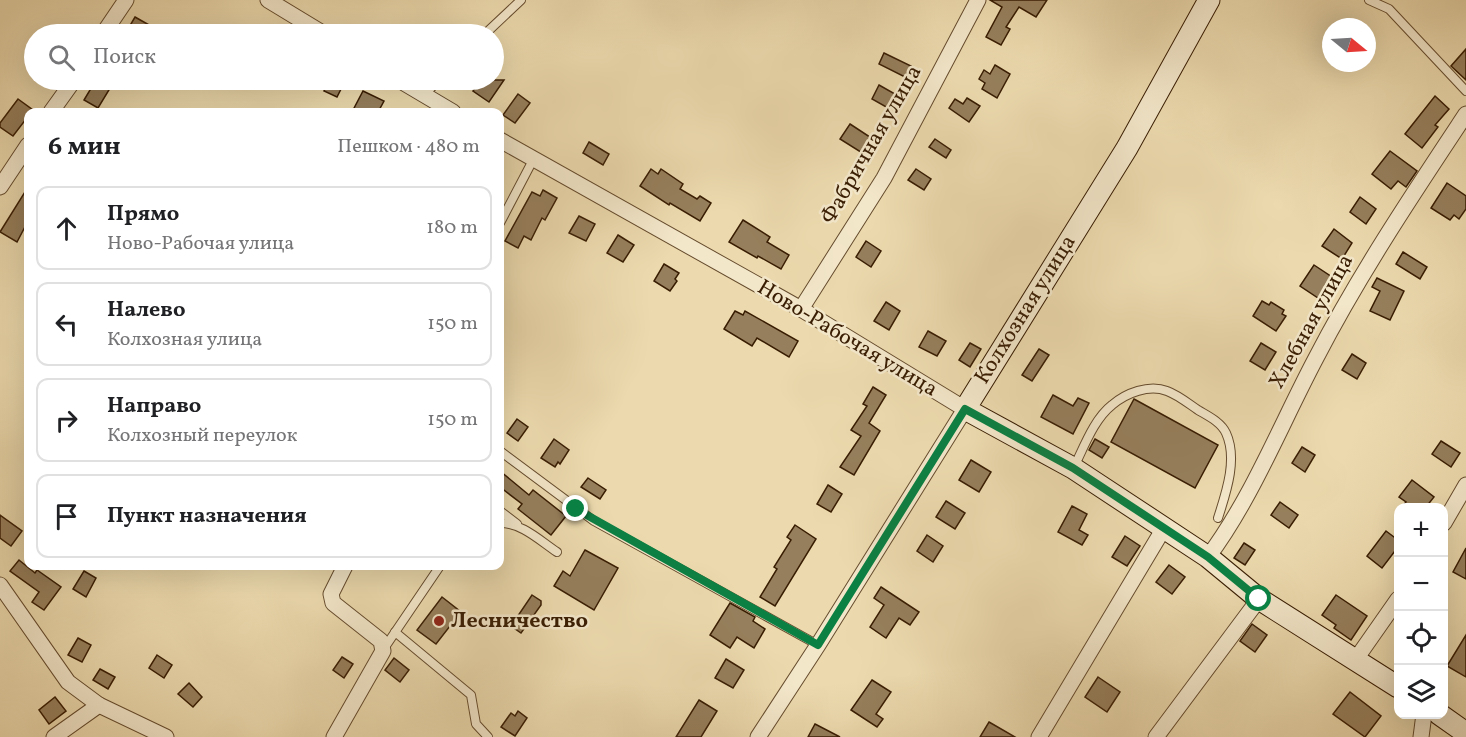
<!DOCTYPE html>
<html lang="ru">
<meta charset="utf-8">
<style>
:root{--surface:#fff;--page:#f2f2f2;--text:#202124;--muted:#757577;--line:#e0e0e0}
body{margin:0;font-family:Vollkorn,serif;background:var(--page);color:var(--text)}
.controls{position:absolute;right:18px;bottom:18px;display:grid;overflow:hidden;border-radius:12px;box-shadow:0 6px 24px #0002}
.controls button{width:54px;height:54px;display:grid;place-items:center;padding:0;border:0;border-bottom:2px solid var(--line);background:var(--surface);color:var(--text);font:30px sans-serif}
.compass{position:absolute;left:1322px;top:18px;width:54px;height:54px;border-radius:50%;background:var(--surface);box-shadow:0 6px 24px #0002;rotate:108deg}
.stop{position:absolute;width:18px;height:18px;margin:-14px;border:4px solid #0b8043;border-radius:50%;background:#fff}
.stop.end{background:#0b8043;border-color:#fff;box-shadow:0 2px 6px #0008}
.list{margin:0;padding:0;list-style:none}
h2{display:flex;justify-content:space-between;align-items:center;height:78px;margin:0;padding:0 24px;font-size:26px}
h2 small{font-size:20px;font-weight:400;color:var(--muted)}
.list li{display:grid;grid-template-columns:39px 1fr auto;gap:18px;align-items:center;box-sizing:border-box;height:84px;margin:0 12px 12px;padding:0 12px;border:2px solid var(--line);border-radius:12px}
.list b{display:block;font-size:22px;white-space:nowrap}
.list p{margin:0;font-size:20px;white-space:nowrap;color:var(--muted)}
.list em{font-size:20px;font-style:normal;color:var(--muted)}
.icon{flex:none;width:33px;height:33px;fill:none;stroke:currentColor;stroke-width:2;stroke-linecap:round;stroke-linejoin:round}
.map{position:relative;flex:none;width:1466px;height:737px;overflow:hidden}
.search{position:absolute;background:var(--surface);box-shadow:0 6px 24px #0002;left:24px;top:24px;width:480px;height:66px;display:flex;align-items:center;gap:15px;box-sizing:border-box;padding:0 21px;border-radius:33px;color:var(--muted);font-size:22px}
.panel{position:absolute;background:var(--surface);box-shadow:0 6px 24px #0002;left:24px;top:108px;width:480px;height:462px;border-radius:12px}
.map>svg:first-child{display:block}
</style>
<div class="map">
<svg width="1466" height="737" viewBox="0 0 1466 737">
<rect width="100%" height="100%" fill="#ecdaae"/>
<filter id="stains"><feTurbulence type="fractalNoise" baseFrequency=".00333" numOctaves="4"/><feColorMatrix values="0 0 0 0 .2 0 0 0 0 .09 0 0 0 0 .02 0 0 0 .5 -.17"/></filter>
<radialGradient id="worn" r=".72"><stop offset=".6" stop-color="#630" stop-opacity="0"/><stop offset="1" stop-color="#630" stop-opacity=".3"/></radialGradient>
<g fill="#967f5c" stroke="#391d03" stroke-width="1.5">
<path d="M990,0H1047L1036,17L1019,7L1006,27L1010,29L1001,45L986,37L1002,7Z"/>
<path d="M135,17L165,34H125Z"/>
<path d="M1466,49V80L1451,66Z"/>
<path d="M884,53L911,66L905,77L879,64Z"/>
<path d="M995,65L1010,74L997,98L982,89L985,83L979,79L984,70L990,74Z"/>
<path d="M96,80H115L98,108L84,100Z"/>
<path d="M330,80H338L344,83L337,97L324,91Z"/>
<path d="M481,80H504L489,102L473,91Z"/>
<path d="M879,85L895,94L888,108L872,99Z"/>
<path d="M363,91L384,101L378,112H352Z"/>
<path d="M518,94L530,103L515,123L503,115Z"/>
<path d="M1435,96L1449,109L1435,125L1438,127L1422,148L1405,134Z"/>
<path d="M967,98L980,106L969,122L949,108L955,99L963,104Z"/>
<path d="M18,99L33,110L13,136L0,127V123Z"/>
<path d="M850,124L876,141L867,156L840,139Z"/>
<path d="M935,139L951,150L946,158L929,147Z"/>
<path d="M589,142L609,154L603,165L583,153Z"/>
<path d="M1390,151L1417,171L1406,187L1398,181L1391,189L1372,174Z"/>
<path d="M651,169L658,174L661,169L683,184L680,189L697,199L700,196L711,203L700,221L670,203L669,205L640,186Z"/>
<path d="M916,169L931,179L924,190L908,180Z"/>
<path d="M1447,183L1466,196V209L1459,219L1454,215L1450,220L1431,208Z"/>
<path d="M28,187V221L17,242L0,232Z"/>
<path d="M543,190L557,198L545,220L542,218L531,240L524,236L518,248L505,241L532,192L540,196Z"/>
<path d="M1360,197L1376,209L1366,224L1350,212Z"/>
<path d="M579,216L595,224L586,241L569,233Z"/>
<path d="M743,220L770,237L767,242L789,255L781,269L758,256L757,258L729,242Z"/>
<path d="M1334,229L1352,243L1342,259L1322,246Z"/>
<path d="M618,235L634,245L623,262L607,253Z"/>
<path d="M866,241L881,251L871,267L856,257Z"/>
<path d="M1403,252L1427,267L1420,279L1396,264Z"/>
<path d="M664,264L679,273L675,279L677,281L670,291L654,281Z"/>
<path d="M1314,265L1332,277L1318,298L1300,286Z"/>
<path d="M1377,278L1404,291L1390,320L1370,311L1380,291L1372,287Z"/>
<path d="M1262,301L1269,305L1271,302L1284,310L1282,314L1286,316L1276,331L1253,316Z"/>
<path d="M886,302L900,311L889,330L874,321Z"/>
<path d="M735,311L743,315L745,311L798,341L789,357L757,338L752,346L724,329Z"/>
<path d="M928,331L946,341L937,356L919,347Z"/>
<path d="M970,343L981,349L970,367L959,360Z"/>
<path d="M1261,343L1276,352L1265,370L1250,361Z"/>
<path d="M1039,349L1049,355L1032,381L1022,375Z"/>
<path d="M1352,354L1366,363L1357,379L1342,370Z"/>
<path d="M873,387L886,395L869,423L880,431L854,475L840,467L861,436L851,430L867,406L863,404Z"/>
<path d="M1053,395L1073,406L1078,398L1089,403L1073,434L1041,417Z"/>
<path d="M1134,399L1218,445L1195,488L1111,442Z"/>
<path d="M517,419L528,427L518,441L507,433Z"/>
<path d="M554,439L569,450L560,464L558,462L555,467L541,458Z"/>
<path d="M1095,439L1109,447L1102,458L1089,450Z"/>
<path d="M1441,441L1460,453L1451,467L1432,454Z"/>
<path d="M1302,447L1315,455L1305,472L1292,463Z"/>
<path d="M971,460L991,472L979,492L959,480Z"/>
<path d="M500,471L529,495L533,490L566,516L551,535L518,509L522,504L500,487Z"/>
<path d="M588,478L606,490L600,499L581,487Z"/>
<path d="M1412,480L1434,497L1426,507H1402L1406,502L1399,497Z"/>
<path d="M828,485L842,494L831,512L817,504Z"/>
<path d="M946,501L965,513L955,529L936,517Z"/>
<path d="M1280,502L1298,515L1289,528L1271,515Z"/>
<path d="M1072,506L1087,514L1079,530L1088,535L1082,545L1058,532Z"/>
<path d="M0,515L22,531L11,546L0,538Z"/>
<path d="M795,525L816,539L775,606L760,597L777,569L774,567L791,540L787,537Z"/>
<path d="M1386,531L1398,540V547L1382,568L1367,556Z"/>
<path d="M927,535L943,546L933,562L917,551Z"/>
<path d="M1125,536L1140,546L1127,566L1112,557Z"/>
<path d="M1244,543L1255,550L1245,565L1234,558Z"/>
<path d="M1466,548V579L1453,572Z"/>
<path d="M585,550L618,568L594,610L554,586L563,571L570,576Z"/>
<path d="M19,560L35,573L37,570L61,587L44,610L32,602L39,592L10,571Z"/>
<path d="M1169,565L1185,577L1172,594L1156,582Z"/>
<path d="M84,571L96,578L86,597L73,589Z"/>
<path d="M881,587L919,612L910,625L899,618L886,638L870,627L884,605L874,598Z"/>
<path d="M532,595L541,601V605L521,633L511,626Z"/>
<path d="M1336,595L1367,616L1351,640L1334,628L1336,625L1322,615Z"/>
<path d="M442,597L461,612L436,644L417,630Z"/>
<path d="M730,603L755,617L753,621L765,629L754,648L737,637L730,648L710,635Z"/>
<path d="M1252,624L1267,635L1255,652L1240,641Z"/>
<path d="M1466,635V677L1447,666Z"/>
<path d="M78,638L91,645L82,662L68,655Z"/>
<path d="M157,655L172,665L164,678L149,668Z"/>
<path d="M342,657L353,664L344,678L333,670Z"/>
<path d="M394,658L409,670L400,682L385,670Z"/>
<path d="M726,659L744,670L733,688L715,678Z"/>
<path d="M100,669L115,677L108,689L93,680Z"/>
<path d="M1098,677L1120,692L1107,712L1085,697Z"/>
<path d="M872,680L891,692L876,714L883,719L877,727L851,710Z"/>
<path d="M189,683L202,697L193,707L178,694Z"/>
<path d="M1350,692L1381,716L1365,737L1333,714Z"/>
<path d="M55,697L66,711L49,724L39,710Z"/>
<path d="M699,700L717,711L701,737H676Z"/>
<path d="M518,711L527,718L515,736L501,727L511,713L515,716Z"/>
<path d="M989,722L1015,737H980Z"/>
<path d="M815,724L840,737H808Z"/>
</g>
<g fill="none" stroke-linecap="round" stroke-linejoin="round">
<defs>
<g id="lane">
<path d="M1369,0L1389,9L1466,91"/>
<path d="M485,34L521,0"/>
<path d="M424,95L439,80"/>
<path d="M500,223L533,160"/>
<path d="M500,451L594,521L818,645"/>
<path d="M1074,467C1084,447 1094,419 1112,405C1126,393 1149,384 1167,391C1178,395 1189,404 1198,410C1208,416 1221,422 1226,433C1238,459 1226,493 1218,518"/>
<path d="M500,511L517,524"/>
<path d="M500,523C522,523 539,540 557,552"/>
<path d="M395,632L471,695L476,724L488,737"/>
<path d="M383,650L440,566"/>
</g>
<g id="street">
<path d="M268,0L324,34"/>
<path d="M103,34L126,0"/>
<path d="M399,80L453,112"/>
<path d="M51,112L74,80"/>
<path d="M500,140L801,309L965,409L818,645L758,737"/>
<path d="M0,187L28,145"/>
<path d="M801,309L884,178L978,0"/>
<path d="M1444,523L1466,485"/>
<path d="M1208,557C1252,498 1281,424 1316,358C1360,273 1413,194 1466,114"/>
<path d="M0,585L68,682L99,705L166,737"/>
<path d="M1356,659L1398,599"/>
<path d="M54,737L99,705"/>
<path d="M334,737L383,651L381,641L333,603L331,594L345,566"/>
<path d="M1039,737L1164,528"/>
<path d="M1156,737L1259,599"/>
<path d="M1421,737L1424,714"/>
</g>
<g id="secondary">
<path d="M1209,0L1127,148L965,409L1073,468L1208,557L1259,599L1398,687"/>
<path d="M1439,714L1466,733"/>
</g>
</defs>
<use href="#lane" stroke="#664c2e" stroke-width="10"/>
<use href="#street" stroke="#664c2e" stroke-width="17"/>
<use href="#secondary" stroke="#391d03" stroke-width="23"/>
<use href="#lane" stroke="#f3e7ca" stroke-width="8"/>
<use href="#street" stroke="#f3e7ca" stroke-width="15"/>
<use href="#secondary" stroke="#f3e7ca" stroke-width="21"/>
</g>
<g fill="none" stroke-linecap="round" stroke-linejoin="round">
<path stroke="#0b8043" stroke-width="8" d="M576,509L818,645L965,409L1073,468L1208,557L1259,599"/>
</g>
<circle fill="#8f2418" stroke="#f3e7ca" stroke-width="2" cx="439" cy="621" r="6"/>
<g text-anchor="middle" dominant-baseline="central" stroke-width="5" stroke-linejoin="round" paint-order="stroke">
<g font-size="22" fill="#391d03" stroke="#f3e7ca">
<text transform="translate(872 145) rotate(-60)">Фабричная улица</text>
<text transform="translate(1026 310) rotate(-58)">Колхозная улица</text>
<text transform="translate(1312 322) rotate(-61)">Хлебная улица</text>
<text transform="translate(847 339) rotate(31)">Ново-Рабочая улица</text>
</g>
<g font-size="22" font-weight="bold" fill="#391d03" stroke="#f3e7ca" text-anchor="start">
<text x="451" y="621">Лесничество</text>
</g>
</g>
<rect width="100%" height="100%" filter="url(#stains)"/>
<rect width="100%" height="100%" fill="url(#worn)"/>
</svg>
<div class="controls">
<button>+</button>
<button>−</button>
<button><svg class="icon" aria-label="locate" viewBox="0 0 24 24"><circle cx="12" cy="12" r="6"/><path d="M12 2v4M12 18v4M2 12h4M18 12h4"/></svg></button>
<button><svg class="icon" aria-label="layers" viewBox="0 0 24 24"><path d="M12 4l9 5-9 5-9-5zM3 14l9 5 9-5"/></svg></button>
</div>
<svg class="compass" viewBox="-18 -18 36 36"><path d="M0-13l5 13h-10z" fill="#e53935"/><path d="M0 13l5-13h-10z" fill="#757577"/></svg>
<div class="stop" style="left:1259px;top:599px"></div>
<div class="stop end" style="left:576px;top:509px"></div>
<div class="search"><svg class="icon" aria-label="search" viewBox="0 0 24 24"><circle cx="10" cy="10" r="6"/><path d="M15 15l6 6"/></svg>Поиск</div>
<section class="panel">
<h2>6 мин<small>Пешком · 480 m</small></h2>
<ul class="list">
<li><svg class="icon" aria-label="ahead" viewBox="0 0 24 24"><path d="M12 20V5M6 11l6-6 6 6"/></svg><div><b>Прямо</b><p>Ново-Рабочая улица</p></div><em>180 m</em></li>
<li><svg class="icon" aria-label="left" viewBox="0 0 24 24"><path d="M17 20v-9H6M10 6l-5 5 5 5"/></svg><div><b>Налево</b><p>Колхозная улица</p></div><em>150 m</em></li>
<li><svg class="icon" aria-label="right" viewBox="0 0 24 24"><path d="M7 20v-9h11M14 6l5 5-5 5"/></svg><div><b>Направо</b><p>Колхозный переулок</p></div><em>150 m</em></li>
<li><svg class="icon" aria-label="arrive" viewBox="0 0 24 24"><path d="M6 21V4h12l-3 4 3 4H6"/></svg><div><b>Пункт назначения</b></div></li>
</ul>
</section>
</div>
